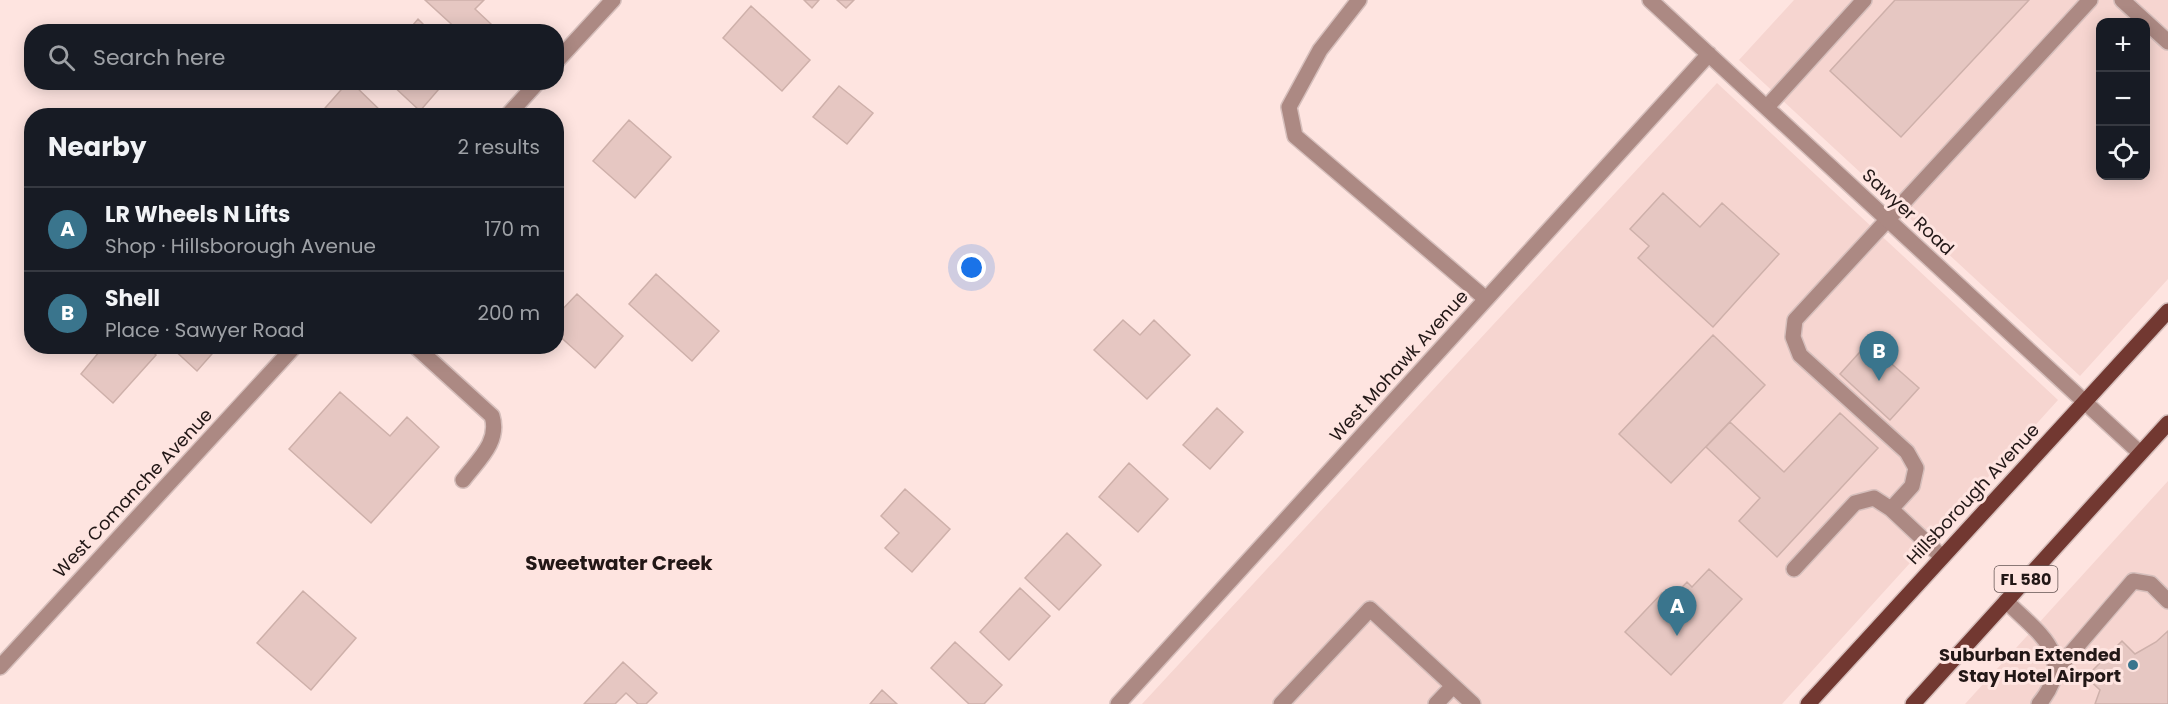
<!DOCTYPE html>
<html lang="en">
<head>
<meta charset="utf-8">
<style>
  body { margin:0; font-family:Poppins,sans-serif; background:#20242c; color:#f1f3f6 }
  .controls { position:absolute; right:18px; top:18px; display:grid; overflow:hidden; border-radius:12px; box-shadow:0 3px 15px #0003 }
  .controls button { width:54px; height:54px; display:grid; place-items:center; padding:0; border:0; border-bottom:2px solid #363941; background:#171b24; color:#f1f3f6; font:30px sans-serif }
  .you { position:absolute; left:972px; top:268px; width:21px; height:21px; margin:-15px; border:4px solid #fff; border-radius:50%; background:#1a73e8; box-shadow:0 0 0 9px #1a73e833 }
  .badge { display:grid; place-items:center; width:39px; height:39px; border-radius:50%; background:#3a758d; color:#fff; font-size:20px; font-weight:700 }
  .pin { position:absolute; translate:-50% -50px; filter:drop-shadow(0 2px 3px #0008) }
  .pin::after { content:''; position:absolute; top:32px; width:21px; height:18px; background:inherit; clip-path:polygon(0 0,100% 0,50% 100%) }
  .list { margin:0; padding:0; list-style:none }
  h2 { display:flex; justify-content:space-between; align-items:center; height:78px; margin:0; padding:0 24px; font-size:26px }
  h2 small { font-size:20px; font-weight:400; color:#9ea1a6 }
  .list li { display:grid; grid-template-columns:39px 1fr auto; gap:18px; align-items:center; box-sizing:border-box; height:84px; padding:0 24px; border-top:2px solid #363941 }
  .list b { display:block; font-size:22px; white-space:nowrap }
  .list p { margin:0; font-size:20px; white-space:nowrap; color:#9ea1a6 }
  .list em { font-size:20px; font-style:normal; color:#9ea1a6 }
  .icon { flex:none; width:33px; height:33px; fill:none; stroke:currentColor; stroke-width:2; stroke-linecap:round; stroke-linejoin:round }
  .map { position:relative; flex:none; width:2168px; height:704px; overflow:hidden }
  .search { position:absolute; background:#171b24; box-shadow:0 3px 15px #0003; left:24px; top:24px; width:540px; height:66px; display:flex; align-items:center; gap:15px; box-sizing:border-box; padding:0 21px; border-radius:24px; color:#9ea1a6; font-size:22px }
  .panel { position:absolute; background:#171b24; box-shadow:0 3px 15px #0003; left:24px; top:108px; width:540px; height:246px; border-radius:24px }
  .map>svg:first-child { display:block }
</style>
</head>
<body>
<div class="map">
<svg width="2168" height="704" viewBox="0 0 2168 704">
  <rect width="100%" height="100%" fill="#fee4e0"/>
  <!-- built -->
  <path fill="#f6d5d0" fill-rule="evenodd" d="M1794,0H2168V279L2080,376L1739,60ZM2100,22H2146V176H2100Z
    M1717,83L2058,400L1782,704H1142Z
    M2168,481V704H1965Z"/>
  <!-- building -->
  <path fill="#e6c7c2" stroke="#ceb0aa" stroke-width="1.5" d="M425,0H484L475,9L491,24L484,32H460Z
    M804,0H819L812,8Z
    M837,0H854L846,8Z
    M1895,0H2029L1901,137L1830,71Z
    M751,6L810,60L782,91L723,38Z
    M418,19L431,32H407Z
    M348,82H351L386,116H318Z
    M389,82H445L420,111Z
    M839,86L873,113L847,144L813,117Z
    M629,120L671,157L635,198L593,161Z
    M1663,193L1700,227L1722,203L1779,254L1713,327L1638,258L1649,246L1630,229Z
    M656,274L719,331L692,361L629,304Z
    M577,294L623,336L595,368L556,333V316Z
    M1123,320L1140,335L1154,320L1190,355L1147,399L1094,350Z
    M1713,335L1765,385L1671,483L1619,434Z
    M1868,343L1919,388L1890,420L1840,374Z
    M104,346H147L156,355L113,403L81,374Z
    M170,346H219L197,371Z
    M340,392L390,436L407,417L439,447L371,523L289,449Z
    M1217,408L1243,432L1210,469L1183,445Z
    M1840,413L1878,448L1777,557L1739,521L1760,498L1706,447L1730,422L1784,472Z
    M1129,463L1168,499L1138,532L1099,497Z
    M905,489L950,529L912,572L885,548L899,533L881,516Z
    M1067,533L1101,565L1059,610L1025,578Z
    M1709,569L1742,599L1671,675L1625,632L1662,593L1670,600L1687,582L1692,587Z
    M1020,588L1050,616L1009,660L980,632Z
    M303,591L356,638L311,690L257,643Z
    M2168,631V704H2095L2100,690L2086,677L2122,641L2135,654L2156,642Z
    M955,642L1002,685L984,704H969L931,668Z
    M623,662L657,693L646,704H638L626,693L615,704H584Z
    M882,690L897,704H870Z"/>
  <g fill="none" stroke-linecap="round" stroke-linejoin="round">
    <!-- service casing -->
    <g stroke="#d6bfbc" stroke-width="18">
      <path id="service" d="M1359,0L1320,50L1289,107L1295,136L1486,299
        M2122,0L2168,42
        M1767,107L1864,0
        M415,346L492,416C500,442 478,460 463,480
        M1891,509L1912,486L1916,468L1907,452L1800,355L1793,337L1795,320L2090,0
        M1794,569L1855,503L1874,498L1891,509L1942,557
        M2006,601C2039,634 2078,656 2039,704
        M2054,673L2133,581L2151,584L2168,601
        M1281,704L1370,609L1473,704
        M1436,704L1453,686"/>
    </g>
    <!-- minor casing -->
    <g stroke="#d6bfbc" stroke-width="18">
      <path id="minor" d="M1650,0L2140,453
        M556,62L613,0
        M507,116L538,82
        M0,667L295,346
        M1118,704L1709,54"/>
    </g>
    <!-- primary casing -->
    <g stroke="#d6bfbc" stroke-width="18">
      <path id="primary" d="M1808,704L2168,311
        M1913,704L2168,423"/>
    </g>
    <!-- service -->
    <use href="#service" stroke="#ac8983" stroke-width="15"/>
    <!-- minor -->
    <use href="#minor" stroke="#ac8983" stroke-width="15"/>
    <!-- primary -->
    <use href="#primary" stroke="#723831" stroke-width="15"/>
  </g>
  <!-- markers -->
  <circle fill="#3a758d" stroke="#fee4e0" stroke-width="2" cx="2133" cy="665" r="6"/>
  <g text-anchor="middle" stroke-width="6" stroke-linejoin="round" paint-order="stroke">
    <!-- shield labels -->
    <rect fill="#fee4e0" stroke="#645453" stroke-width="1.5" x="1994.5" y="566" width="63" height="26" rx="4.5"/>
    <g font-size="16" font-weight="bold" fill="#221716">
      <text x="2026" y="585">FL 580</text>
    </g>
    <!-- street labels -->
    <g font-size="18" fill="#221716" stroke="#fee4e0">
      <text transform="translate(1908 212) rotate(43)" y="6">Sawyer Road</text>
      <text transform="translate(1399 366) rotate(-48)" y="6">West Mohawk Avenue</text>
      <text transform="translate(133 493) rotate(-47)" y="6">West Comanche Avenue</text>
      <text transform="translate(1973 494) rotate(-47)" y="6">Hillsborough Avenue</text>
    </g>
    <!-- poi labels -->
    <g font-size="18" font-weight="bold" fill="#221716" stroke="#fee4e0" text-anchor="end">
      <text x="2121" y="661">Suburban Extended<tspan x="2121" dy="21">Stay Hotel Airport</tspan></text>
    </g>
    <!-- neighbourhood labels -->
    <g font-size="20" font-weight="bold" fill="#221716" stroke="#fee4e0">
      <text x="619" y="570">Sweetwater Creek</text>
    </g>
  </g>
</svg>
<div class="controls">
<button>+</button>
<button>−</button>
<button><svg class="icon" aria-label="locate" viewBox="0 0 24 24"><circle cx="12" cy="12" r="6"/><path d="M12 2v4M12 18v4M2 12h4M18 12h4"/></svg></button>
</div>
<div class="you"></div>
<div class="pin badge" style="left:1677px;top:636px">A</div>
<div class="pin badge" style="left:1879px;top:381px">B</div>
<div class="search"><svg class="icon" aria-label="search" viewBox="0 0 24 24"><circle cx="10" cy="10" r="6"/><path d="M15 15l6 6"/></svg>Search here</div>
<section class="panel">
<h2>Nearby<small>2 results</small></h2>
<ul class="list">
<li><span class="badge">A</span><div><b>LR Wheels N Lifts</b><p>Shop · Hillsborough Avenue</p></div><em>170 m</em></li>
<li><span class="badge">B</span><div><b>Shell</b><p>Place · Sawyer Road</p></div><em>200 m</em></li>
</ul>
</section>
</div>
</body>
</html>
